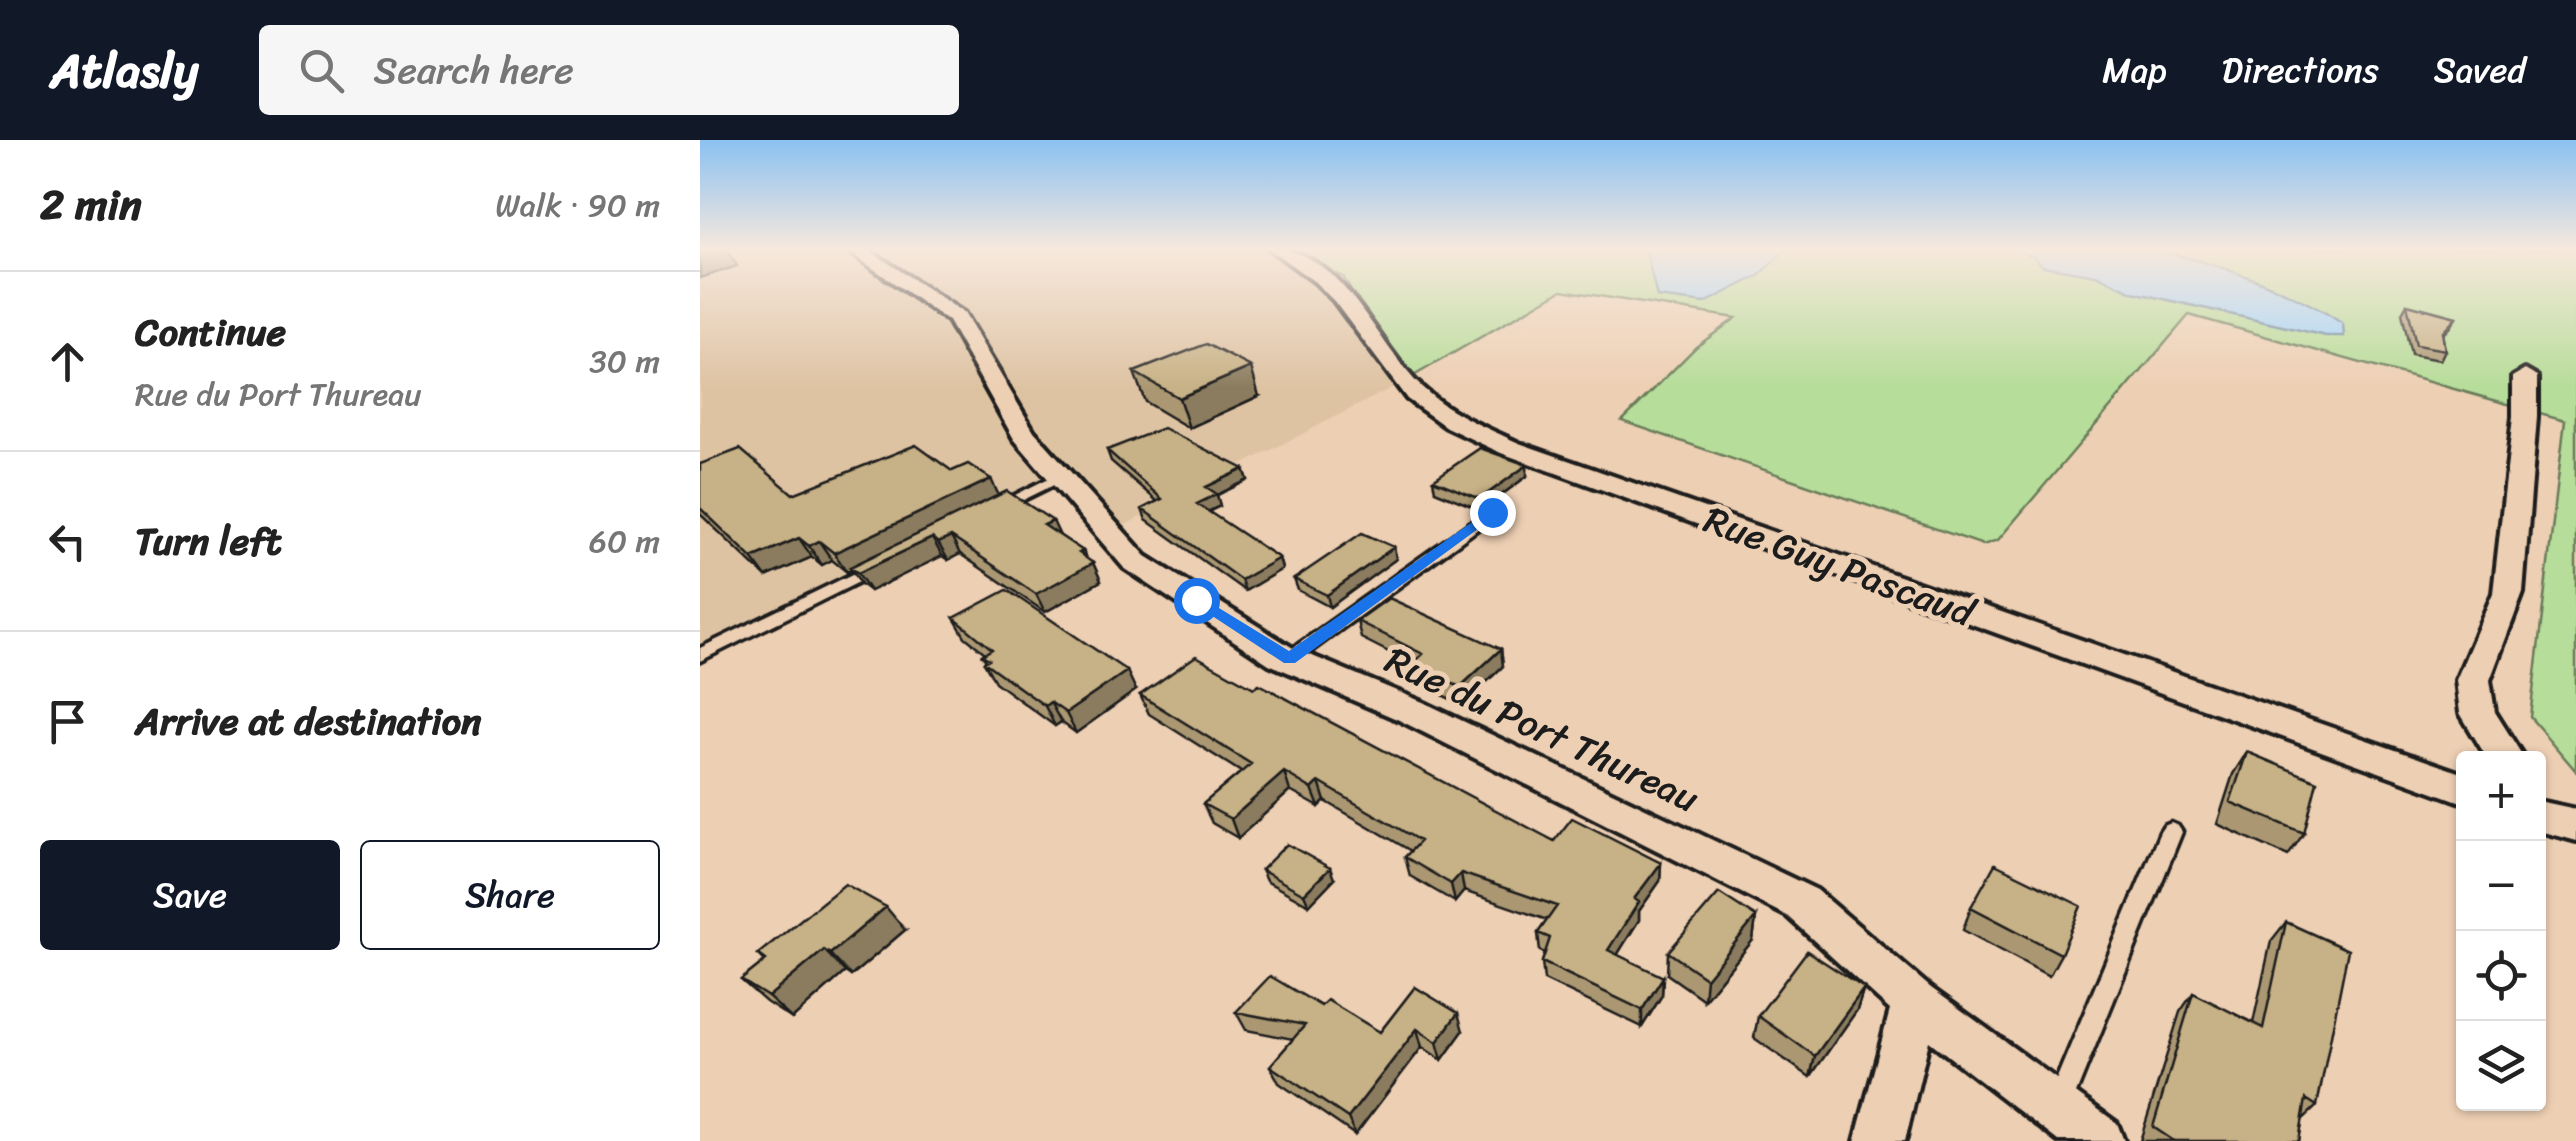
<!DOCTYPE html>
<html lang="en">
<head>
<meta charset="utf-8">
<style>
  body { margin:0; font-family:Sriracha,sans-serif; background:#f6f6f6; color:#222 }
  .controls { position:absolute; right:30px; bottom:30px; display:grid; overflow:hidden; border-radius:10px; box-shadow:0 2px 8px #0004 }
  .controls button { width:90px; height:90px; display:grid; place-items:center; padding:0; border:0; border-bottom:2px solid #e0e0e0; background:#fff; color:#222; font:50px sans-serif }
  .stop { position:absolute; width:30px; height:30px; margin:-22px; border:8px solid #1a73e8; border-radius:50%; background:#fff }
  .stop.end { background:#1a73e8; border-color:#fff; box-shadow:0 2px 10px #0008 }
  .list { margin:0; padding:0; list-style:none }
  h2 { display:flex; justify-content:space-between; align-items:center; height:130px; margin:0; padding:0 40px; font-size:42px }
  h2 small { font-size:32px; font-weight:400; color:#767676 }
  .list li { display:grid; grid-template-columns:65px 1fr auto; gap:30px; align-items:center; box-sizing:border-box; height:180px; padding:0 40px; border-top:2px solid #e0e0e0 }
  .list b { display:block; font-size:38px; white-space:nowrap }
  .list p { margin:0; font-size:32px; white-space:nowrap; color:#767676 }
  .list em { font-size:32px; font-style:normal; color:#767676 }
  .actions { display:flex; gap:20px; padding:30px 40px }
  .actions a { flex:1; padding:22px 0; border:2px solid #111827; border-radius:10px; text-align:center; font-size:35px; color:#111827 }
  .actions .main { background:#111827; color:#fff }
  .icon { flex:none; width:55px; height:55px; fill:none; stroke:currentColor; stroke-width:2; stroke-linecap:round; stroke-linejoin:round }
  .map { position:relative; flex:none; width:1876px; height:1001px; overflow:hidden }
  header { display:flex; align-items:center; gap:60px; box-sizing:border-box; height:140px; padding:0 50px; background:#111827; color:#fff }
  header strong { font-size:48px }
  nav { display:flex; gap:55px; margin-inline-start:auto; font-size:35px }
  .search { width:700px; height:90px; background:#f6f6f6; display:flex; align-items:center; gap:25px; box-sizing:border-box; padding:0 35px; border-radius:10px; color:#767676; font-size:38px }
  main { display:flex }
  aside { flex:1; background:#fff }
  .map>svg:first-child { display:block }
</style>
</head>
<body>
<header>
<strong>Atlasly</strong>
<div class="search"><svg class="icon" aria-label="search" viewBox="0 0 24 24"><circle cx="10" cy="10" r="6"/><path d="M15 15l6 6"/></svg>Search here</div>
<nav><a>Map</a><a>Directions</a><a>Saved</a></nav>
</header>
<main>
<aside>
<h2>2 min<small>Walk · 90 m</small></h2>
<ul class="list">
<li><svg class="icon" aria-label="ahead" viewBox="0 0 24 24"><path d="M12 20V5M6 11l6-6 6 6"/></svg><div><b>Continue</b><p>Rue du Port Thureau</p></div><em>30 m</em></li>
<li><svg class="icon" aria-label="left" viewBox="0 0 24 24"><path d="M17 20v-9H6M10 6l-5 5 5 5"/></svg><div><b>Turn left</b></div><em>60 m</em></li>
<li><svg class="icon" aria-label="arrive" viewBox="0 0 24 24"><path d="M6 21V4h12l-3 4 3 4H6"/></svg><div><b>Arrive at destination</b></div></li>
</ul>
<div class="actions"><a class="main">Save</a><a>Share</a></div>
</aside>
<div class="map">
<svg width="1876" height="1001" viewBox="0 0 1876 1001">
  <rect width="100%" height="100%" fill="#edcfb3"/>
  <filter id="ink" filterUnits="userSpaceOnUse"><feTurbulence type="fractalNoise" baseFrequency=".01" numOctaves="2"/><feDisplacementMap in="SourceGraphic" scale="20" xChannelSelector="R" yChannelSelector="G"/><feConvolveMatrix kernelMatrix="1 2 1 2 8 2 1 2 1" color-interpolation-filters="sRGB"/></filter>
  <g filter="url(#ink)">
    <!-- built -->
    <path fill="#dec3a3" d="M0,108H584L643,136L703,242L404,396L350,334L0,515Z"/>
    <!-- green -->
    <path fill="#b6dd99" stroke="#697c5a" stroke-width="2.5" d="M580,108H1876V631L1830,577L1865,280L1489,175L1298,400L1283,405L922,281L996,207L1036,178L862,150L703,242L643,137Z"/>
    <!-- water -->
    <path fill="#9fd5fe" stroke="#6b8ba4" stroke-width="2.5" d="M940,108H1087L1060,135L1005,163L957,157L946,112Z
      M1309,108C1352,108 1408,101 1449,109C1509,120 1592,149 1643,184L1644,196H1626L1433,152L1396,135L1343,126L1333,116Z"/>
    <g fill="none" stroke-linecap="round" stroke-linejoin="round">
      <!-- lane casing -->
      <g stroke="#1c1c1c" stroke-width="7">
        <path id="lane" d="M361,332L366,333V339L301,371L296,372L289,368Z
          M792,367L800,372L797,375L595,523H583L580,519L583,515Z
          M179,421L187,426L185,429L0,521V508Z
          M1471,683L1478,686L1482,692L1366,978L1357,982L1348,978L1344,969L1460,692L1464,686Z"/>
      </g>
      <!-- street casing -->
      <g stroke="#1c1c1c" stroke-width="8">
        <path id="street" d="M144,108H166L264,173L334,291L446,416L593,508L723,562L1117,750L1231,848L1417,983L1424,1001H1358L1229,901L1205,1001H1155L1190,870L1087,776L699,580L569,524L424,428L314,299L248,181Z
          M568,108C644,108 675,205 724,249C751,274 787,288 819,303L1764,634V663L801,313L746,287L707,259L634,161L615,142Z
          M1825,230L1837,237V277L1823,453L1790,540L1795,572L1824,618H1787L1760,573L1756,540L1793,453L1813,277V237Z
          M1839,661L1876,669V701L1839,691Z"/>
      </g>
      <!-- lane -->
      <use href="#lane" fill="#edcfb3" fill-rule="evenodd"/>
      <!-- street -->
      <use href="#street" fill="#edcfb3" fill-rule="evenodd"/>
    </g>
    <!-- wall -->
    <path fill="#ab9873" stroke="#1c1c1c" stroke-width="2.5" d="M1707,164L1756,177L1750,187L1742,195L1745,210L1740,220L1711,215L1702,173Z
      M434,232L559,256L489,288L445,262Z
      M407,310L544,329L548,340L517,355L520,366L508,372L579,418L582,429L545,451L446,380L442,369L457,361L411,321Z
      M0,324L93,354L252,331L299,355L383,411L386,419L393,423L401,441L345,472L260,414L248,420L242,416L170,451L162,445L152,430L147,432L132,420L122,425L112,417L66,437L0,374Z
      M827,325V336L781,370L735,351L733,340Z
      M694,407L696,419L630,467L598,450L594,439Z
      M254,478L436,550L376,593L361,582L355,586L295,542L284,522L286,521L282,515L285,513L265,497Z
      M657,481L801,509L803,526L763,565L714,542L712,524L661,498Z
      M554,548L854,701L961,723L960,741L939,771V780L917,815L963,837L962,855L942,887L844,840L842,822L845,813L840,811L838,793L847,780L764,751L755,762L710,736L705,717L711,711L625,661L619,667L590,651L538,698L512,683L503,664L541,632L449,574L440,555Z
      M1547,612L1604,693L1588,716L1517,684L1533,634Z
      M561,730L634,739L609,765L566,741Z
      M1271,767L1361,814L1349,836L1263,790Z
      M1056,777L1053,800L1004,860L967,834L968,812Z
      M1586,782L1617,966L1602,980L1599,1001H1440L1480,872L1493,853L1553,883L1571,801Z
      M205,790L151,836L145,832L92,879L66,862L41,840L65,821L58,814Z
      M715,847L763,891L742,920L722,907L655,995L579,943L570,926L593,899L546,890L536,872L621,866L680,892Z
      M1164,848L1157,870L1110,937L1054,898L1058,876Z"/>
    <!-- shaded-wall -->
    <path fill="#8b7c5e" stroke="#1c1c1c" stroke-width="2.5" d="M5,108H26L37,126L0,138V110Z
      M551,227L559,256L489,288L479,258Z
      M827,325V336L781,370L780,359Z
      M544,329L548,340L517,355L520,366L501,375L497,364L506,347Z
      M291,339L300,358L147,432L134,413Z
      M353,381L361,398L344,385Z
      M251,397L260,414L248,420L238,403Z
      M99,398L112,417L66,437L52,418Z
      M232,398L242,416L170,451L158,433Z
      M119,401L132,420L122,425L109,406Z
      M694,407L696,419L630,467L627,455Z
      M383,411L389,425L393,423L401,441L345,472L336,454Z
      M579,418L582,429L545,451L541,440Z
      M801,509L803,526L763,565L760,547Z
      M427,531L436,550L376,593L366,573Z
      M350,562L361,582L355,586L345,566Z
      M584,632L590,651L538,698L531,679Z
      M619,642L625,661L619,667L612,649Z
      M961,723L960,741L939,771V780L909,828L908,810L934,759Z
      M630,728L634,739L609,765L604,754Z
      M761,733L764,751L755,762L751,744Z
      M186,767L205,790L151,836L130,814Z
      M1056,777L1053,800L1004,860L1006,838Z
      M124,810L145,832L92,879L68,857Z
      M963,837L962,855L942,887V870Z
      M1164,848L1157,870L1110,937L1115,916Z
      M758,873L763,891L742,920L737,902Z
      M717,889L722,907L655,995L648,978Z"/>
    <!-- building -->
    <path fill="#c7b186" stroke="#1c1c1c" stroke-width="2.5" d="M1707,164L1756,177L1742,192L1745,210L1716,205Z
      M506,204L551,227L479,258L434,232Z
      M463,288L544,329L506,347L517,354L497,364L579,418L541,440L442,369L462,359L407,310Z
      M216,305L252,331L268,324L291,339L134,413L119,401L109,406L99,398L52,418L0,368V324L40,309L93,354Z
      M780,308L827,325L780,359L733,340Z
      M307,351L353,381L344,385L383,411L379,413L393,423L336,454L251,397L238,403L232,398L158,433L150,427Z
      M662,393L694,407L627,455L594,439Z
      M307,450L427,531L366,573L350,562L345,566L284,522L289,519L282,515L292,509L254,478Z
      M689,458L801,509L760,547L711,525L723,514L657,481Z
      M496,516L554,548L559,544L854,701L872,678L961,723L934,759L939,762L908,810L963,837L942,870L842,822L850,798L838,793L857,766L761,733L751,744L705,717L720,701L619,642L612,649L584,632L531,679L503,664L551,624L440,555Z
      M1547,612L1617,641L1604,693L1530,662Z
      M587,704L630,728L604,754L561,730Z
      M1295,724L1381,766L1361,814L1271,767Z
      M145,744L186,767L130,814L124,810L68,857L41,840L66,820L58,814Z
      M1019,753L1056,777L1006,838L968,812Z
      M1586,782L1648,810L1617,966L1606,959L1599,1001H1474L1453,987L1493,853L1563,888Z
      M1107,811L1164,848L1115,916L1058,876Z
      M570,836L621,866L627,860L680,892L715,847L758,873L737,902L717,889L648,978L570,926L605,885L536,872Z"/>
  </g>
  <!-- sky -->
  <linearGradient id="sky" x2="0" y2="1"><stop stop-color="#8bc1f1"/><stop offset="0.44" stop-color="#f7e9dd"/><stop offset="1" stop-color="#f7e9dd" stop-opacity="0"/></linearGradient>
  <rect width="1876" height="248" fill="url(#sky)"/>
  <!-- route -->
  <path fill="#1a73e8" d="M792,368L799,372L797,375L595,523H584L488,460L501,457L589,511Z"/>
  <g text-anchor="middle" stroke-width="10" stroke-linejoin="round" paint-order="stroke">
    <!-- street labels -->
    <g font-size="38" fill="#1c1c1c" stroke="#edcfb3">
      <text transform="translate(1139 426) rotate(20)" y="13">Rue Guy Pascaud</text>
      <text transform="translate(842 589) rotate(25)" y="13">Rue du Port Thureau</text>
    </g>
  </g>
</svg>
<div class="controls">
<button>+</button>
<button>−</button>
<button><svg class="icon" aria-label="locate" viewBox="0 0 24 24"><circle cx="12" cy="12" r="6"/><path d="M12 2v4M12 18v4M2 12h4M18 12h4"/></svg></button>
<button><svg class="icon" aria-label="layers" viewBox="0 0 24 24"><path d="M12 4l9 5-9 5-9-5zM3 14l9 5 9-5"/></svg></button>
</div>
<div class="stop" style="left:496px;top:460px"></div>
<div class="stop end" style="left:792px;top:372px"></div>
</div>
</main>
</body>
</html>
